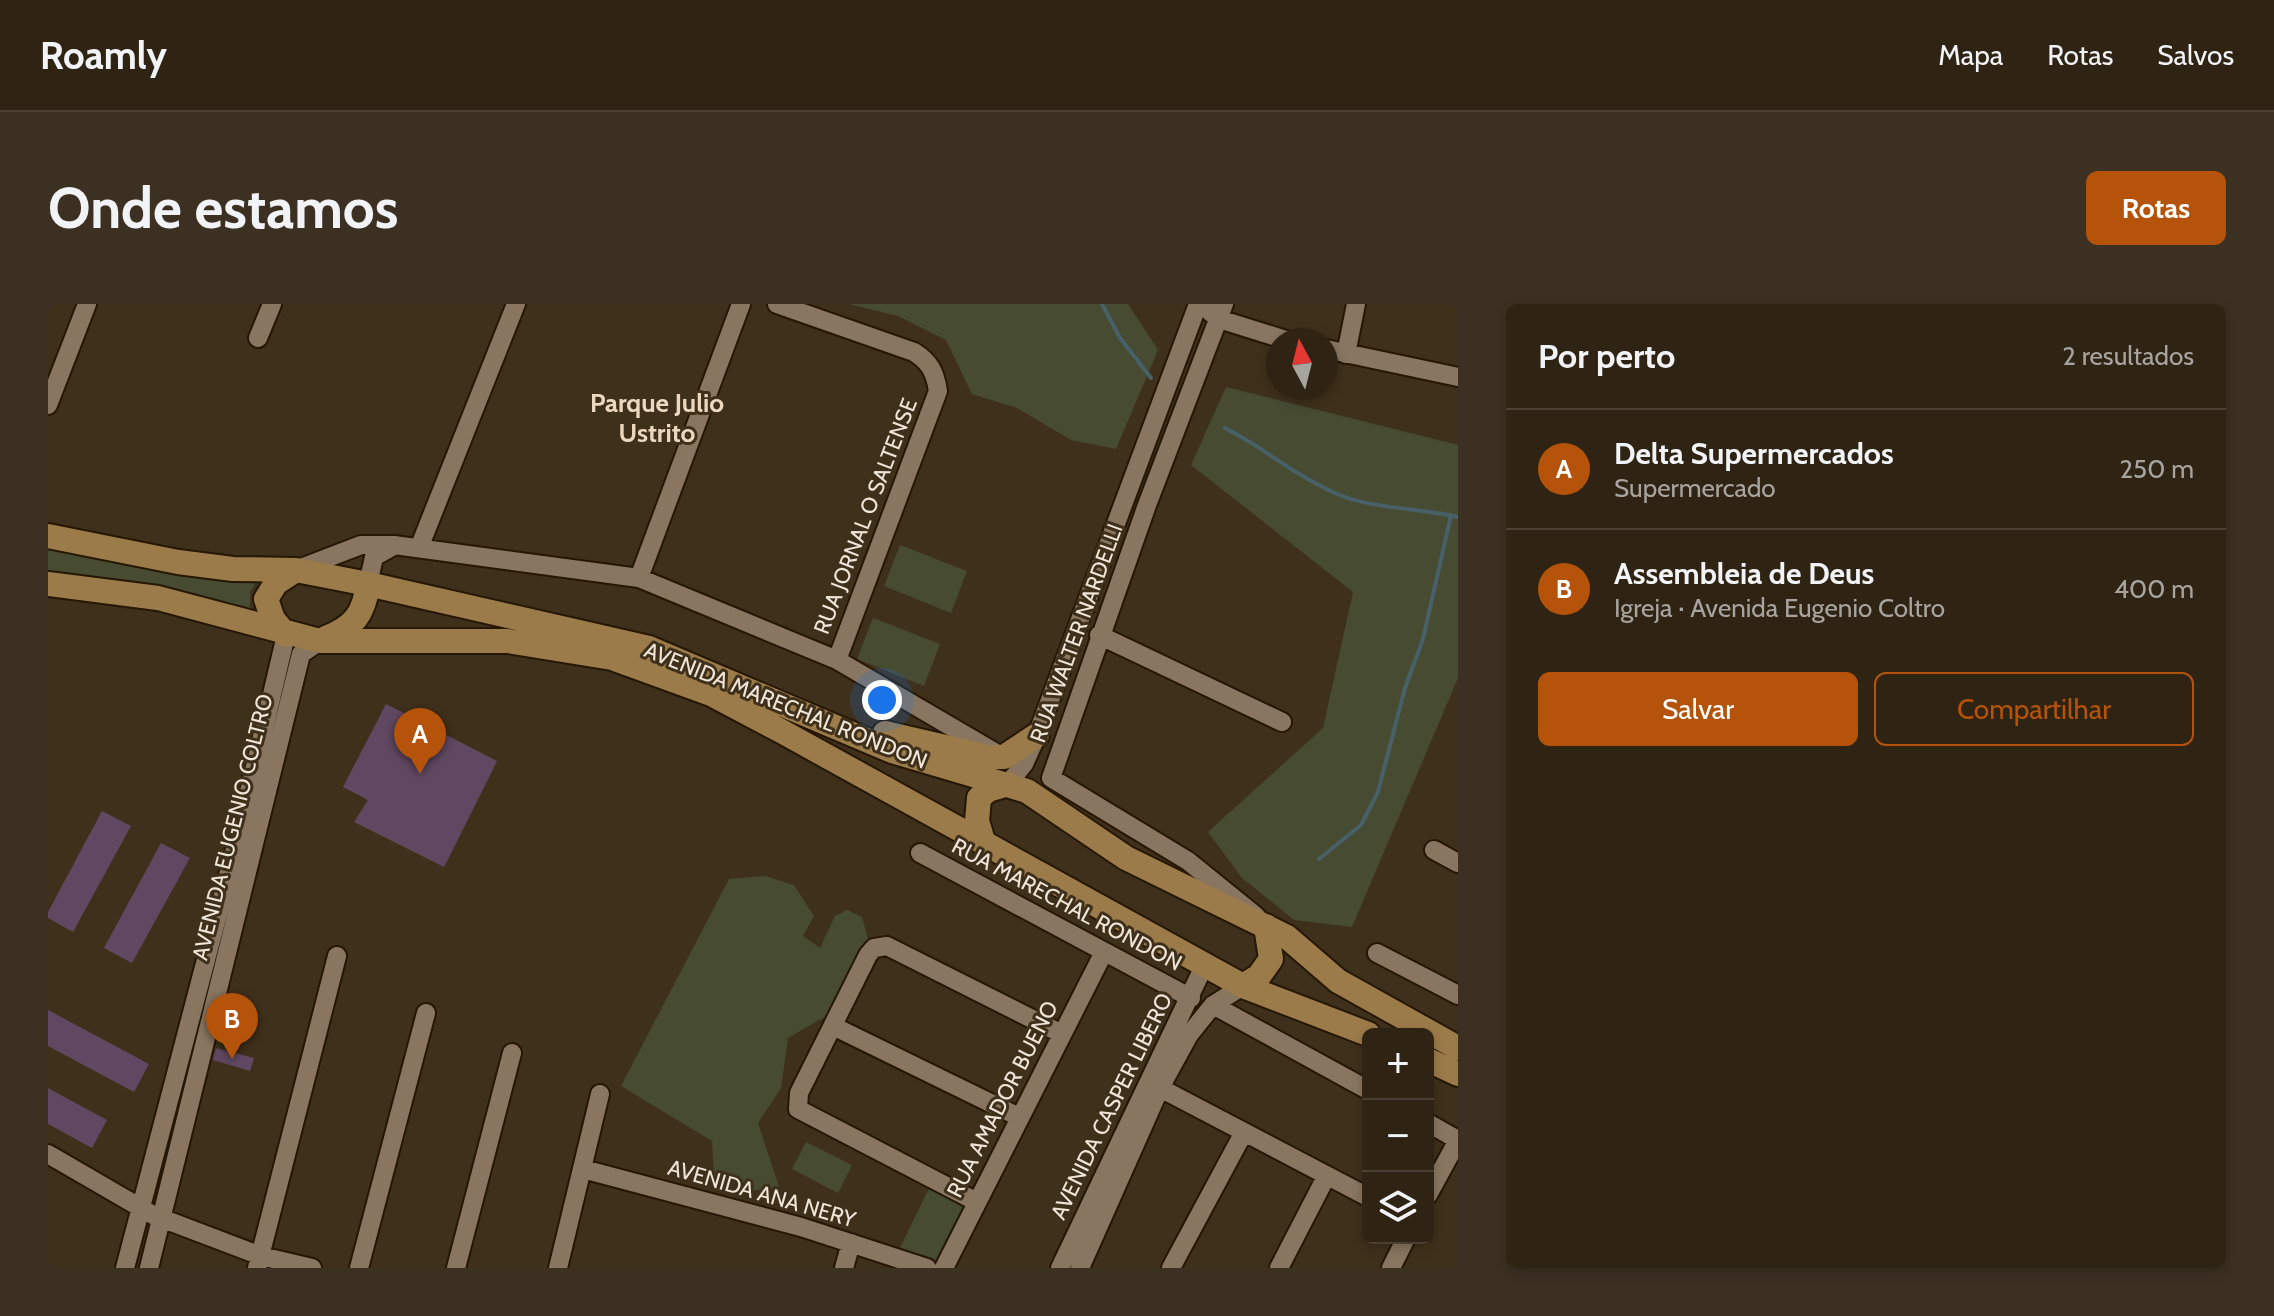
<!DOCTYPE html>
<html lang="pt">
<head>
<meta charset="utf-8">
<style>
  body { margin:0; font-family:Cabin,sans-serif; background:#3b3022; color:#f1f3f6 }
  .controls { position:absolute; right:24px; bottom:24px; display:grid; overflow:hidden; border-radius:12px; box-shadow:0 4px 12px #0003 }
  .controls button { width:72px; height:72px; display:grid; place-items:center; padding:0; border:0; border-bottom:2px solid #4a4134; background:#2f2414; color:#f1f3f6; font:40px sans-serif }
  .compass { position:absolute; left:1218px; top:24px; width:72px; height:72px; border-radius:50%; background:#2f2414; box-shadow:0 4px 12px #0003; rotate:353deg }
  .you { position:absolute; left:834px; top:396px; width:28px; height:28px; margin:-20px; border:6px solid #fff; border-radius:50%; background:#1a73e8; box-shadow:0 0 0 12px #1a73e833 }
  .badge { display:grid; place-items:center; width:52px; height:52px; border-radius:50%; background:#b45309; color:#fff; font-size:26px; font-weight:700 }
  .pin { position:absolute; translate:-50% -66px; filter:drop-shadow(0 2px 4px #0008) }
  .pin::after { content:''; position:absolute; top:42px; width:28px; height:24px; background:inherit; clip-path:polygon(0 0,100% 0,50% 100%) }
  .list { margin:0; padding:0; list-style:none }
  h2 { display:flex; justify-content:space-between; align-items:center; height:104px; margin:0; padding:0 32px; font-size:34px }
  h2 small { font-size:26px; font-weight:400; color:#a7a4a0 }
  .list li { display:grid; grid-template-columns:52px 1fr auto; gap:24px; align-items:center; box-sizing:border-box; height:120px; padding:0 32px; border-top:2px solid #4a4134 }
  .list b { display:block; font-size:30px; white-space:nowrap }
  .list p { margin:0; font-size:26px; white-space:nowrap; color:#a7a4a0 }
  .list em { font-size:26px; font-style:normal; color:#a7a4a0 }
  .actions { display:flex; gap:16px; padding:24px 32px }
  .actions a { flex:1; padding:18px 0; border:2px solid #b45309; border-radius:12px; text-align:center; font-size:28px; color:#b45309 }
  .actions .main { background:#b45309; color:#fff }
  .icon { flex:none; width:44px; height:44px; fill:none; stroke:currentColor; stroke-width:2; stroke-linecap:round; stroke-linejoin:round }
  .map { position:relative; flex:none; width:1410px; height:964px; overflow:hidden; border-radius:12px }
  header { display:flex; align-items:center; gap:48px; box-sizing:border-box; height:112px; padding:0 40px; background:#2f2414; border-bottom:2px solid #4a4134 }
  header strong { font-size:38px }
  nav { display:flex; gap:44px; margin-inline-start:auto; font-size:28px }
  .intro { display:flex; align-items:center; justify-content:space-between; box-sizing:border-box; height:192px; padding:0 48px }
  h1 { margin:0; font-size:56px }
  .button { padding:20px 36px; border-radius:12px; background:#b45309; color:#fff; font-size:28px; font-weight:700 }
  main { display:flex; gap:48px; padding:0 48px }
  aside { flex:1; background:#2f2414; border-radius:12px; box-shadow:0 4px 12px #0003 }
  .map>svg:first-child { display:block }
</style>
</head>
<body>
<header>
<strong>Roamly</strong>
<nav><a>Mapa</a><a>Rotas</a><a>Salvos</a></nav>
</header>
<div class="intro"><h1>Onde estamos</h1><a class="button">Rotas</a></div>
<main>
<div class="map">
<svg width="1410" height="964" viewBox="0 0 1410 964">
  <rect width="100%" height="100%" fill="#3f301b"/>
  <!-- green -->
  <path fill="#464b32" d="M801,0H1080L1110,46L1068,145L1023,136L969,104L924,90L898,36L850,12Z
    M1178,83L1410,141V374L1304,623L1246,616L1194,574L1160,528L1275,424L1305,288L1143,161Z
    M0,235L210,273L202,289V309L90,279L0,269Z
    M852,241L919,267L903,309L836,282Z
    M825,314L892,340L876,382L809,355Z
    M717,572L746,581L766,612L755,632L772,644L787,612L799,606L814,613L820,635L780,711L740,734L733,784L710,819L731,883L703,887L666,870L664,837L573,782L681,575Z
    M758,838L804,861L790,889L744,865Z
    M885,876L929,898L896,964L847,954Z"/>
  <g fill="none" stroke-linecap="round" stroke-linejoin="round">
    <!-- stream -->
    <path stroke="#486068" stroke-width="4" d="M1054,0L1072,34L1103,74
      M1177,124C1217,144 1251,175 1294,192C1328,205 1374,204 1410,213
      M1271,555L1313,521L1330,488L1357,384L1375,335L1403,211"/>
  </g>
  <!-- building -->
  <path fill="#614862" d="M338,400L449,457L396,563L306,518L320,496L295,483Z
    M54,507L83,522L25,628L0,614V608Z
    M113,539L142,554L84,659L56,644Z
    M0,706L101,760L86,788L0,742Z
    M168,744L206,754L202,767L165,756Z
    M0,784L59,816L44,844L0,820Z"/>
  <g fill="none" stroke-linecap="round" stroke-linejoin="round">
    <!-- minor casing -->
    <g stroke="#251704" stroke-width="22">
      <path id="minor" d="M729,0L866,48C882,58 887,68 890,87L789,356
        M1176,0L1099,201L1003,474L1140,557L1208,612
        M1162,8L1171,15L1238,36
        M210,34L224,0
        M1278,45L1410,73
        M1298,50L1308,0
        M0,101L39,0
        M371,244L468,0
        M248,266L313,241H346L591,274L789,356L948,449
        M591,274L693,0
        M320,280L326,253L344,243
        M1051,331L1234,418
        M960,480L976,460L989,431L1150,0
        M1386,546L1410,559
        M872,549L1143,694
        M1329,649L1410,691
        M1165,701L1320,786
        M787,723L971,813
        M1112,784L1320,893
        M1380,819L1410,836
        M0,850L105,911L213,952L264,964
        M535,865L753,923L879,964
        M1380,891L1410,836
        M929,898L750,805L751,789L820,651L826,644L839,642L1014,730
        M77,964L192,526L238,331
        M101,964L253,350L272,337
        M209,964L289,652
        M311,964L378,709
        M408,964L464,749
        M510,964L552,790
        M796,964L803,939
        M896,964L1056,648
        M1012,964L1157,660
        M1032,964L1112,784L1141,731L1165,701L1195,682
        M1123,964L1196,828
        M1231,964L1278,873
        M1343,964L1358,934"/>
    </g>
    <!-- major casing -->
    <g stroke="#251704" stroke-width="28">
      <path id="major" d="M0,232L130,258L185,265L248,266L320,280L601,344L844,447L979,487L1078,554L1239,633L1290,677L1410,744
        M0,280L110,294L272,337H460L564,354L663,390L735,428L1195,682L1320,730
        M238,331L225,315L218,295L228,279L248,266
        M278,334C306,323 316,310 320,280
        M837,429L940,453H956L989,431
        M935,537L929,517L931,494L940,486L960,480
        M1195,682L1211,672L1223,655L1218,622
        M1380,756L1410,770"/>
    </g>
    <!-- minor -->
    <use href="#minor" stroke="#887660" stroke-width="18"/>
    <!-- major -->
    <use href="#major" stroke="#9c7b4a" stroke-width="24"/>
  </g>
  <g text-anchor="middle" stroke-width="6" stroke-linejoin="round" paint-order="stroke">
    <!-- street labels -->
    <g font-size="22" fill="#efe5d8" stroke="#3f301b">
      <text transform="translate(817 212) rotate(-69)" y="8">RUA JORNAL O SALTENSE</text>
      <text transform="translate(1028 329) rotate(-70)" y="8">RUA WALTER NARDELLI</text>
      <text transform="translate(738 401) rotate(22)" y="8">AVENIDA MARECHAL RONDON</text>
      <text transform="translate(184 523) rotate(-76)" y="8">AVENIDA EUGENIO COLTRO</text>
      <text transform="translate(1019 600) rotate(28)" y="8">RUA MARECHAL RONDON</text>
      <text transform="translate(954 795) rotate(-63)" y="8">RUA AMADOR BUENO</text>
      <text transform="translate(1063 802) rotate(-64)" y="8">AVENIDA CASPER LIBERO</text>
      <text transform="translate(714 889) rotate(16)" y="8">AVENIDA ANA NERY</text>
    </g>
    <!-- quarter labels -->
    <g font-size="26" font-weight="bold" fill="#ecd8bf" stroke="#3f301b">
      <text x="609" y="108">Parque Julio<tspan x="609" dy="30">Ustrito</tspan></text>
    </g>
  </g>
</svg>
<div class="controls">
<button>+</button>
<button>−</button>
<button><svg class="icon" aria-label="layers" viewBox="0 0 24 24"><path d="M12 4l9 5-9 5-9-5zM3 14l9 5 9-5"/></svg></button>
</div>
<svg class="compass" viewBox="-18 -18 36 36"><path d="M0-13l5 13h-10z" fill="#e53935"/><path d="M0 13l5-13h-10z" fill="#a7a4a0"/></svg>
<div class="you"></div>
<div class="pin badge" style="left:372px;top:470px">A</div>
<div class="pin badge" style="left:184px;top:755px">B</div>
</div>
<aside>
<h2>Por perto<small>2 resultados</small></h2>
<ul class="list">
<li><span class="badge">A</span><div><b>Delta Supermercados</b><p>Supermercado</p></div><em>250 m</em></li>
<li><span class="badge">B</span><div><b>Assembleia de Deus</b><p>Igreja · Avenida Eugenio Coltro</p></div><em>400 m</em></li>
</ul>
<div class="actions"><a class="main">Salvar</a><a>Compartilhar</a></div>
</aside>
</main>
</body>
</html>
